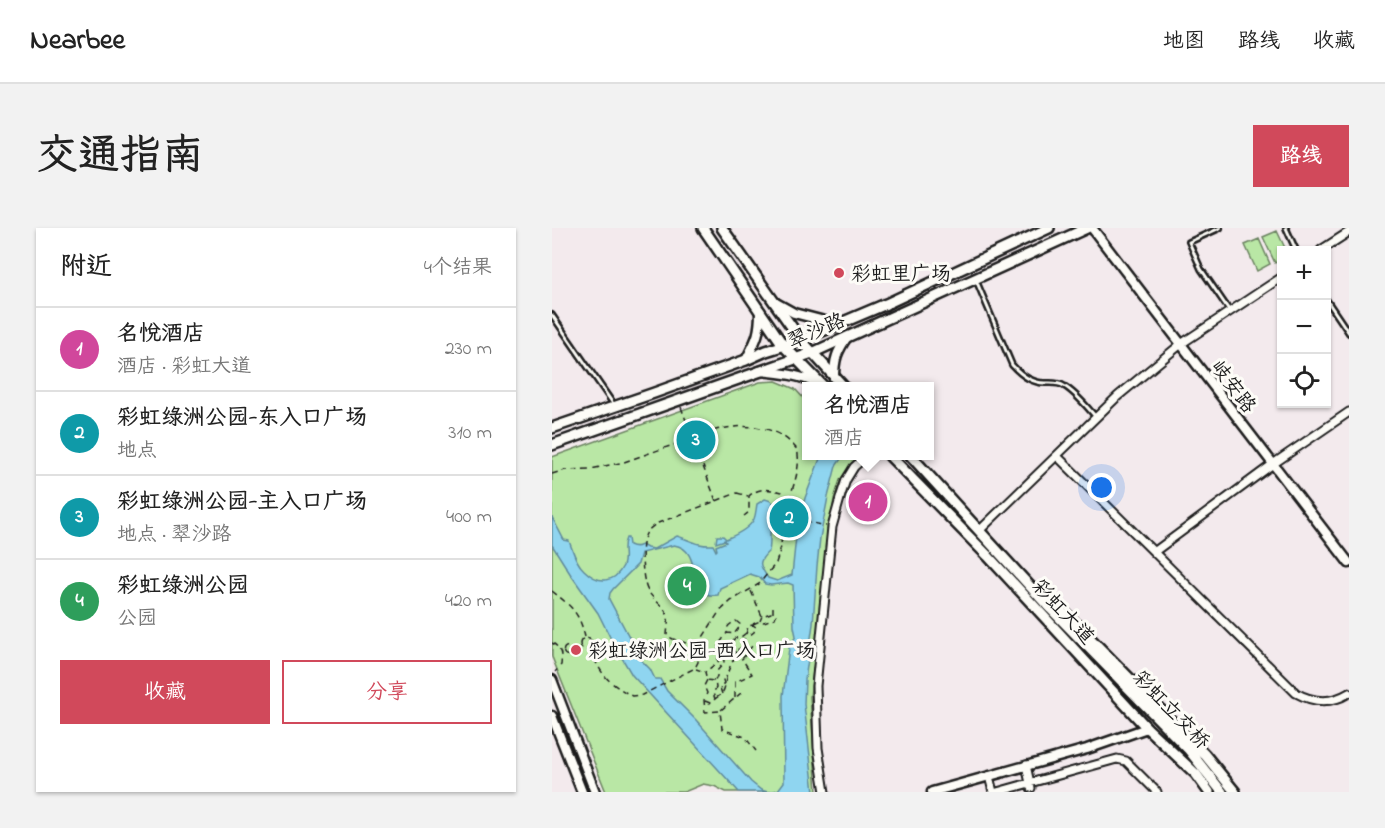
<!DOCTYPE html>
<html lang="zh">
<head>
<meta charset="utf-8">
<style>
  body { margin:0; font-family:"Indie Flower","LXGW WenKai TC",sans-serif; background:#f2f2f2; color:#222 }
  .controls { position:absolute; right:18px; top:18px; display:grid; overflow:hidden; border-radius:0px; box-shadow:0 2px 4px #0004 }
  .controls button { width:54px; height:54px; display:grid; place-items:center; padding:0; border:0; border-bottom:2px solid #e0e0e0; background:#fff; color:#222; font:30px sans-serif }
  .you { position:absolute; left:550px; top:260px; width:21px; height:21px; margin:-15px; border:4px solid #fff; border-radius:50%; background:#1a73e8; box-shadow:0 0 0 9px #1a73e833 }
  .badge { display:grid; place-items:center; width:39px; height:39px; border-radius:50%; background:#d1495b; color:#fff; font-size:20px; font-weight:700 }
  .pin { position:absolute; translate:-50% -50%; border:3px solid #fff; box-shadow:0 2px 6px #0006 }
  .popup { position:absolute; left:250px; top:154px; width:132px; height:78px; box-sizing:border-box; display:grid; place-content:center; border-radius:0px; background:#fff; filter:drop-shadow(0 2px 4px #0005); font-size:20px; white-space:nowrap; color:#767676 }
  .popup b { font-size:22px; color:#222 }
  .popup::after { content:''; position:absolute; left:50%; top:100%; margin-left:-12px; border:12px solid transparent; border-top-color:#fff }
  .list { margin:0; padding:0; list-style:none }
  h2 { display:flex; justify-content:space-between; align-items:center; height:78px; margin:0; padding:0 24px; font-size:26px }
  h2 small { font-size:20px; font-weight:400; color:#767676 }
  .list li { display:grid; grid-template-columns:39px 1fr auto; gap:18px; align-items:center; box-sizing:border-box; height:84px; padding:0 24px; border-top:2px solid #e0e0e0 }
  .list b { display:block; font-size:22px; white-space:nowrap }
  .list p { margin:0; font-size:20px; white-space:nowrap; color:#767676 }
  .list em { font-size:20px; font-style:normal; color:#767676 }
  .actions { display:flex; gap:12px; padding:18px 24px }
  .actions a { flex:1; padding:14px 0; border:2px solid #d1495b; border-radius:0px; text-align:center; font-size:21px; color:#d1495b }
  .actions .main { background:#d1495b; color:#fff }
  .icon { flex:none; width:33px; height:33px; fill:none; stroke:currentColor; stroke-width:2; stroke-linecap:round; stroke-linejoin:round }
  .map { position:relative; flex:none; width:797px; height:564px; overflow:hidden; border-radius:0px }
  header { display:flex; align-items:center; gap:36px; box-sizing:border-box; height:84px; padding:0 30px; background:#fff; border-bottom:2px solid #e0e0e0 }
  header strong { font-size:28px }
  nav { display:flex; gap:33px; margin-inline-start:auto; font-size:21px }
  .intro { display:flex; align-items:center; justify-content:space-between; box-sizing:border-box; height:144px; padding:0 36px }
  h1 { margin:0; font-size:42px }
  .button { padding:15px 27px; border-radius:0px; background:#d1495b; color:#fff; font-size:21px; font-weight:700 }
  main { display:flex; gap:36px; padding:0 36px }
  aside { flex:1; background:#fff; border-radius:0px; box-shadow:0 2px 4px #0004 }
  .map>svg:first-child { display:block }
</style>
</head>
<body>
<header>
<strong>Nearbee</strong>
<nav><a>地图</a><a>路线</a><a>收藏</a></nav>
</header>
<div class="intro"><h1>交通指南</h1><a class="button">路线</a></div>
<main>
<aside>
<h2>附近<small>4个结果</small></h2>
<ul class="list">
<li><span class="badge" style="background:#d1479c">1</span><div><b>名悦酒店</b><p>酒店 · 彩虹大道</p></div><em>230 m</em></li>
<li><span class="badge" style="background:#0f9aa8">2</span><div><b>彩虹绿洲公园-东入口广场</b><p>地点</p></div><em>310 m</em></li>
<li><span class="badge" style="background:#0f9aa8">3</span><div><b>彩虹绿洲公园-主入口广场</b><p>地点 · 翠沙路</p></div><em>400 m</em></li>
<li><span class="badge" style="background:#2e9e5b">4</span><div><b>彩虹绿洲公园</b><p>公园</p></div><em>420 m</em></li>
</ul>
<div class="actions"><a class="main">收藏</a><a>分享</a></div>
</aside>
<div class="map">
<svg width="797" height="564" viewBox="0 0 797 564">
  <rect width="100%" height="100%" fill="#f3eaed"/>
  <filter id="ink" filterUnits="userSpaceOnUse"><feTurbulence type="fractalNoise" baseFrequency=".0167" numOctaves="2"/><feDisplacementMap in="SourceGraphic" scale="12" xChannelSelector="R" yChannelSelector="G"/><feConvolveMatrix kernelMatrix="1 2 1 2 8 2 1 2 1" color-interpolation-filters="sRGB"/></filter>
  <g filter="url(#ink)">
    <!-- green -->
    <path fill="#b9e7a5" stroke="#6a8260" stroke-width="1.5" d="M725,3L734,22H730L729,31L723,35L711,9Z
      M707,11L718,36L705,43L693,17Z
      M224,153L243,161L254,173V228H310L298,238L288,252L282,271L275,318L258,469L265,564H174L162,558L151,556L132,564H54L0,429V229L208,154Z"/>
    <!-- water -->
    <path fill="#8fd5f0" stroke="#618b9b" stroke-width="1.5" d="M269,228H291L284,238L276,269L268,310L265,338L261,396L253,452L252,476L262,564H217L226,562L232,554L231,468L237,420L244,408L242,399L241,357L236,355L219,357L213,356L207,349L198,346L168,360L166,367C131,372 154,322 122,317L89,325L86,336L61,361L58,365L57,371L90,433L98,441L103,451H108L115,463L144,492L199,554L209,562L216,564H187L80,447L60,413L46,385L19,347L0,317V289L12,312L17,313C21,323 24,335 32,342C46,356 62,356 71,338C75,328 69,320 74,310H76L77,317C81,319 86,319 90,317L95,320L102,321L125,308C139,312 145,318 161,317L164,323L165,322L164,318L174,314L173,312L164,315L165,308H171L174,311C184,307 197,301 202,291C204,286 204,281 205,276L213,271C232,276 221,287 219,298C217,306 219,315 217,323C205,334 207,337 216,350L225,353L240,347L245,299L253,270Z"/>
    <g fill="none" stroke-linecap="round" stroke-linejoin="round">
      <!-- service casing -->
      <g stroke="#1c1c1c" stroke-width="8">
        <path id="service" d="M668,0L637,14L649,41L677,82
          M734,0L744,22
          M424,52L460,137C469,147 479,155 493,155C500,155 506,154 512,158C524,165 534,178 543,188
          M774,71L797,105
          M0,87L62,177"/>
      </g>
      <!-- minor casing -->
      <g stroke="#1c1c1c" stroke-width="11">
        <path id="minor" d="M769,22L797,4
          M505,228L744,465C762,475 779,476 797,465
          M428,302L566,168L629,116L730,49
          M602,324L721,236L797,184
          M474,537L479,560
          M437,548L441,564
          M273,564L266,520L264,458L280,299L289,267L294,252L302,239L314,228
          M445,564L565,531L574,533L605,564"/>
      </g>
      <!-- tertiary casing -->
      <g stroke="#1c1c1c" stroke-width="13">
        <path id="tertiary" d="M540,0L797,335
          M224,75L242,85L284,96
          M194,132C204,112 208,107 208,83
          M208,143C230,145 249,147 268,157
          M282,150C282,131 285,124 295,109
          M0,452L43,564
          M0,488L30,564
          M380,564L535,521L595,500"/>
      </g>
      <!-- secondary casing -->
      <g stroke="#1c1c1c" stroke-width="14">
        <path id="secondary" d="M151,0L231,117L271,158
          M170,0L249,112L291,158
          M0,200L102,165L194,132L214,123L249,112L334,76L497,0
          M0,217L260,125L535,0
          M338,228L436,328L595,500L644,546L657,564
          M359,228L494,376L636,521L670,564
          M502,380L515,387L653,527L683,564"/>
      </g>
      <!-- path -->
      <path stroke="#1c1c1c" stroke-width="1.5" stroke-dasharray="6 4.5" stroke-linecap="butt" d="M129,179L164,273
        M0,246L13,242L39,241L72,234L164,202C189,196 220,196 239,215C243,219 246,221 246,227C248,243 240,262 235,277
        M232,289L274,298
        M0,363C20,379 27,384 33,409
        M199,363L210,388
        M221,379V385
        M201,396L208,393L212,394L223,390L224,387L219,385L210,388L208,393
        M28 416a6 6 0 1 1 12 0a6 6 0 1 1-12 0Z
        M0,415C9,419 10,428 9,437L3,444
        M168,415L175,405L182,406L189,397L184,393C178,396 174,398 175,405
        M144,418L121,411L115,408C115,402 117,395 116,389C113,378 102,373 96,363C90,354 88,319 93,308C95,302 101,298 106,295L185,265L196,268
        M11.5 423a4.5 4.5 0 1 1 9 0a4.5 4.5 0 1 1-9 0Z
        M38,421C49,447 55,454 80,468L90,467L143,440L146,434V417L167,384L179,373L207,356L224,335L229,319L230,300L235,278L234,270L230,264C218,261 207,259 197,268V284L192,288
        M144,441L153,444
        M155,452L152,458L155,465L152,472L153,484L168,483L170,501L193,509L204,523
        M162,453L155,452L153,444L166,434V420L168,416L173,418L177,417L182,422
        M170,466L168,460L172,455L170,449
        M183,470V454L200,446L190,431L200,418
        M163,471C165,469 169,467 170,465C174,460 173,452 175,446C181,429 193,416 196,398L201,397L204,399L202,404L198,407L194,405L189,409L183,410L177,417
        M153,473L158,475L163,471L161,465L164,460L163,453L165,448V443L172,435C171,425 178,424 186,421
        M169,482L189,465"/>
      <!-- service -->
      <use href="#service" stroke="#fdfcf7" stroke-width="3"/>
      <!-- minor -->
      <use href="#minor" stroke="#fdfcf7" stroke-width="7"/>
      <!-- tertiary -->
      <use href="#tertiary" stroke="#fdfcf7" stroke-width="8"/>
      <!-- secondary -->
      <use href="#secondary" stroke="#fdfcf7" stroke-width="9"/>
      <!-- path-bridge -->
      <path stroke="#1c1c1c" stroke-width="1.5" stroke-dasharray="6 4.5" stroke-linecap="butt" d="M182,423L190,431"/>
    </g>
  </g>
  <!-- markers -->
  <g fill="#d1495b" stroke="#fdfcf7" stroke-width="2">
    <circle cx="287" cy="45" r="6"/>
    <circle cx="24" cy="422" r="6"/>
  </g>
  <g text-anchor="middle" stroke-width="6" stroke-linejoin="round" paint-order="stroke">
    <!-- poi labels -->
    <g font-size="20" fill="#1c1c1c" stroke="#fdfcf7" text-anchor="start">
      <text x="299" y="52">彩虹里广场</text>
      <text x="36" y="429">彩虹绿洲公园-西入口广场</text>
    </g>
    <!-- street labels -->
    <g font-size="20" fill="#1c1c1c" stroke="#fdfcf7">
      <text transform="translate(264 102) rotate(-23)" y="7">翠沙路</text>
      <text transform="translate(682 158) rotate(53)" y="7">岐安路</text>
      <text transform="translate(512 383) rotate(47)" y="7">彩虹大道</text>
      <text transform="translate(620 481) rotate(46)" y="7">彩虹立交桥</text>
    </g>
  </g>
</svg>
<div class="controls">
<button>+</button>
<button>−</button>
<button><svg class="icon" aria-label="locate" viewBox="0 0 24 24"><circle cx="12" cy="12" r="6"/><path d="M12 2v4M12 18v4M2 12h4M18 12h4"/></svg></button>
</div>
<div class="you"></div>
<div class="pin badge" style="left:316px;top:274px;background:#d1479c">1</div>
<div class="popup"><b>名悦酒店</b>酒店</div>
<div class="pin badge" style="left:237px;top:290px;background:#0f9aa8">2</div>
<div class="pin badge" style="left:144px;top:212px;background:#0f9aa8">3</div>
<div class="pin badge" style="left:135px;top:358px;background:#2e9e5b">4</div>
</div>
</main>
</body>
</html>
